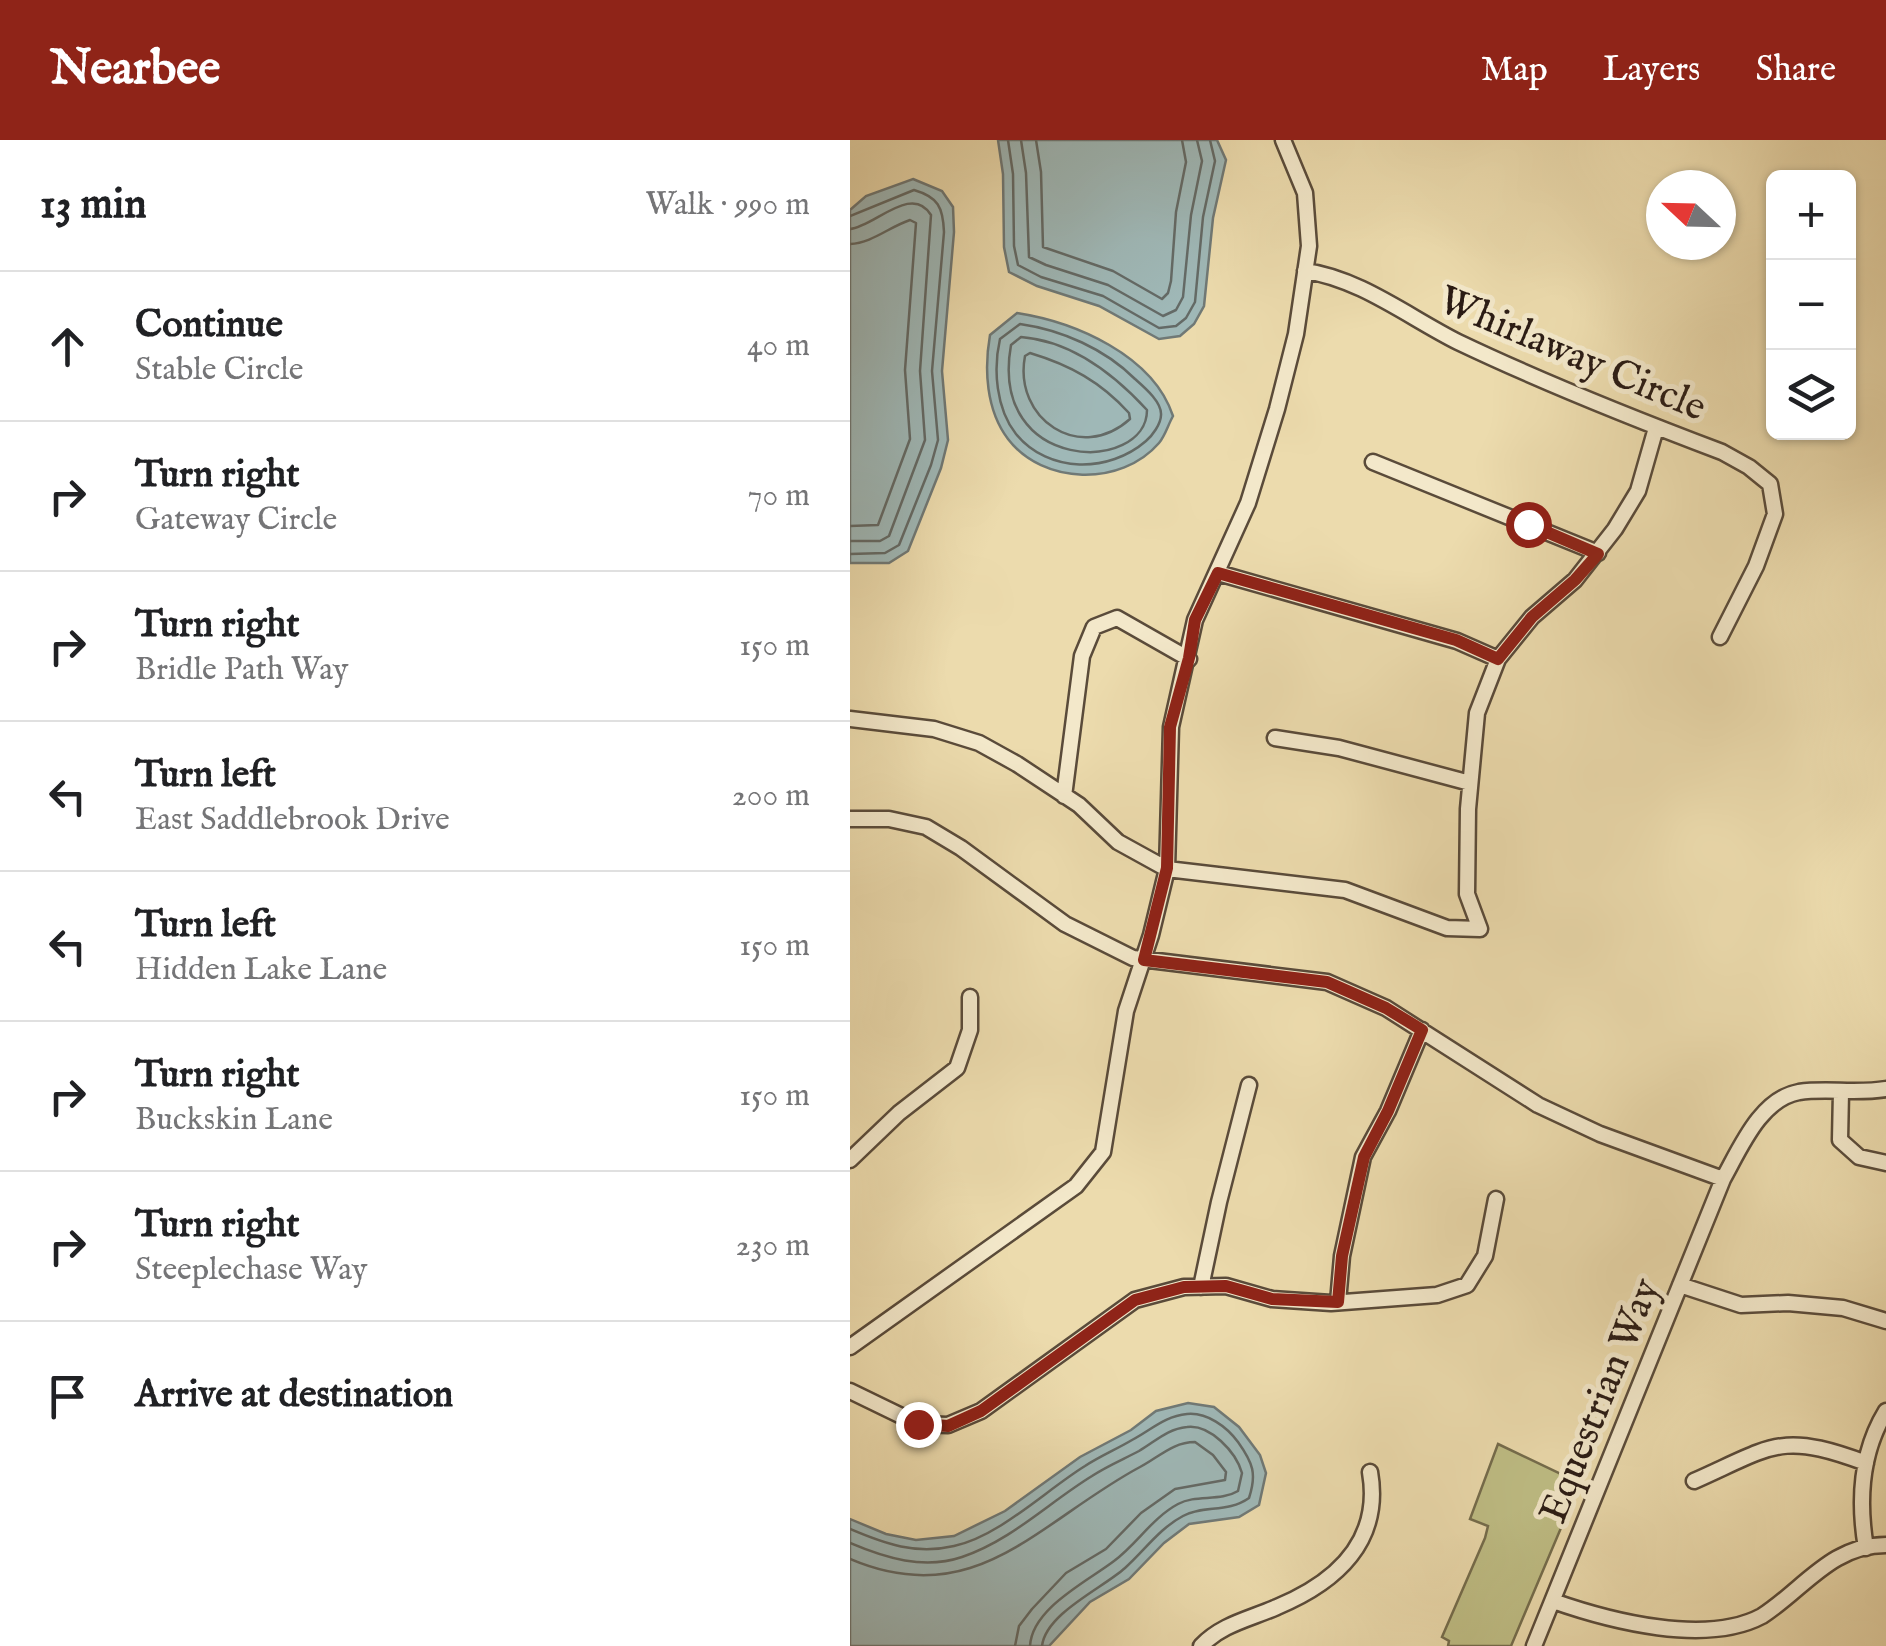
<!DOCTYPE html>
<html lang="en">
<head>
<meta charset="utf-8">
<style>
  body { margin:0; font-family:"IM FELL English",serif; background:#f6f6f6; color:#202124 }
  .controls { position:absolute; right:30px; top:30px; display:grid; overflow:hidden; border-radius:15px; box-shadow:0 2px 8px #0004 }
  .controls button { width:90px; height:90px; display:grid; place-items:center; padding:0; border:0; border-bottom:2px solid #e0e0e0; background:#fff; color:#202124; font:50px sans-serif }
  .compass { position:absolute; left:796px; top:30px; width:90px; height:90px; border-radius:50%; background:#fff; box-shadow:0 2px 8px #0004; rotate:292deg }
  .stop { position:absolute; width:30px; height:30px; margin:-22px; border:8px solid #8f2418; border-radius:50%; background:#fff }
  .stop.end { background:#8f2418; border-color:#fff; box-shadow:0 2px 10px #0008 }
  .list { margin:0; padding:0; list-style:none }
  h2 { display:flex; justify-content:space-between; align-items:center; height:130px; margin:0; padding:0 40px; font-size:42px }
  h2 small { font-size:32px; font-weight:400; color:#757577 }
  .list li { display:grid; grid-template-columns:65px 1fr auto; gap:30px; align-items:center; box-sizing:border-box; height:150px; padding:0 40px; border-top:2px solid #e0e0e0 }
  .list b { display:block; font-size:38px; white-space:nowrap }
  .list p { margin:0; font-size:32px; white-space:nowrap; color:#757577 }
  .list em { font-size:32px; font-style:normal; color:#757577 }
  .icon { flex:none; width:55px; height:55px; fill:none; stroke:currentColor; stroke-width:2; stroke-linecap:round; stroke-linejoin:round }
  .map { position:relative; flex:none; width:1036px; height:1506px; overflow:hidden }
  header { display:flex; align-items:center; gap:60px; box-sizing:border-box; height:140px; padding:0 50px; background:#8f2418; color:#fff }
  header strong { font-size:48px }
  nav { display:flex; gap:55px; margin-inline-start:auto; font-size:35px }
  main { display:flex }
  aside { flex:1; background:#fff }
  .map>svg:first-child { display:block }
</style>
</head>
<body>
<header>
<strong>Nearbee</strong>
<nav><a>Map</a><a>Layers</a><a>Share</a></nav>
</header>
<main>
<aside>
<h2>13 min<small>Walk · 990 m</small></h2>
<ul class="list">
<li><svg class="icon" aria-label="ahead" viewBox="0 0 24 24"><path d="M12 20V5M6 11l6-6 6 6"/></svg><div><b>Continue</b><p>Stable Circle</p></div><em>40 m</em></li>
<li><svg class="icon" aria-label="right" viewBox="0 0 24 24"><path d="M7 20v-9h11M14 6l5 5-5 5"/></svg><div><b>Turn right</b><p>Gateway Circle</p></div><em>70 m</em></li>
<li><svg class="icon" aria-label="right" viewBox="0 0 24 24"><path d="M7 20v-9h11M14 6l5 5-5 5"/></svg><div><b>Turn right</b><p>Bridle Path Way</p></div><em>150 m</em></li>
<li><svg class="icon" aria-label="left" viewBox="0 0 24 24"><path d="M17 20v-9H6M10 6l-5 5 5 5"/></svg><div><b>Turn left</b><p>East Saddlebrook Drive</p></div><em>200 m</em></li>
<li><svg class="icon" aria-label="left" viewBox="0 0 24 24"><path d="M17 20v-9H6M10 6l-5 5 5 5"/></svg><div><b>Turn left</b><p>Hidden Lake Lane</p></div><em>150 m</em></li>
<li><svg class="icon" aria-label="right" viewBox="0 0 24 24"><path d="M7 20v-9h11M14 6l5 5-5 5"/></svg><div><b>Turn right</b><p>Buckskin Lane</p></div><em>150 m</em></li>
<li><svg class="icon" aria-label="right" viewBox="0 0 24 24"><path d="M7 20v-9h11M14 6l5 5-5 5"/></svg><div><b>Turn right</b><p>Steeplechase Way</p></div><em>230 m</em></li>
<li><svg class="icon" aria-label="arrive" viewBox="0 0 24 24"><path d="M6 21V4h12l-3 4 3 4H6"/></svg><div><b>Arrive at destination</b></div></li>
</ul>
</aside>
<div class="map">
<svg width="1036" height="1506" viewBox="0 0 1036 1506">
  <rect width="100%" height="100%" fill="#ecdbad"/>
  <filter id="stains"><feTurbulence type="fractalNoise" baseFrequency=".002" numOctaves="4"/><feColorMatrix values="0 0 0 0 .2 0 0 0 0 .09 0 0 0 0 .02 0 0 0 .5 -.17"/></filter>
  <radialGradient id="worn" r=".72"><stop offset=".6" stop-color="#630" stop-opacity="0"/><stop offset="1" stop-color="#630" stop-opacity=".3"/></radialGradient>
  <!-- green -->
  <path fill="#bfbe85" stroke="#746c4c" stroke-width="2.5" d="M648,1304L730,1343L661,1506H598L599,1501L592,1497L635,1398L638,1386L620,1379Z"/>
  <!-- water -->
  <path fill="#9fb8b7" stroke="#707976" stroke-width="2.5" d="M148,0H367L376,20L363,78L354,166L344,184L330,196L309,199L249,166L187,146L159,132L154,107L153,34Z
    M63,39L92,51L103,67L104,92L92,231L98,300L91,328L58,411L39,423H0V70L16,56Z
    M167,173C225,182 303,215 323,276C318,285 315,296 309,303C271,347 193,345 158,299C136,270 134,229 140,195Z
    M338,1263L364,1267L389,1287L410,1315L416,1333L409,1365L389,1377L339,1384L314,1403L279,1439L240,1462L199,1506H0V1379L36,1394L66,1400L104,1396L155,1371L230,1317L281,1290L306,1271Z"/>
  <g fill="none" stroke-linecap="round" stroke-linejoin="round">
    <!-- shore -->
    <path stroke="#646a66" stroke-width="2.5" d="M158,0L163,34L164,106L168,125L191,137L253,156L309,188L326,186L336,178L345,162L353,77L365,21L360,0
      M171,0L176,33L179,117L196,125L258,145L313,176L326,170L333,157L341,75L352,21L347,0
      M186,0L191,32L193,107L263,131L312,159L318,153L321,141L326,72L336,22L332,0
      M0,76L64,50C88,57 93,67 94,92L82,231L88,300L81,325L49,405L35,413L0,414
      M0,89C24,87 62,43 81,75L70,231L75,300L39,396L30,401H0
      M0,104C22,103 39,87 60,80L66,83L55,230L60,299L28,385L0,386
      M170,184C212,190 255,209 285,239C294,247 312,262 311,275C311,284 302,296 296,301C259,333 199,334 166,294C146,269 143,229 150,199Z
      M171,197C222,201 264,234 297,270C297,334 138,334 161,205Z
      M180,213C220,225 251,242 279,273L280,279C230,324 163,279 175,216Z
      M0,1389C35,1404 66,1415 104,1406C150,1396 196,1350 235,1326C250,1316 267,1309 282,1300C301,1290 315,1276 337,1274C357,1272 377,1287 388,1302C403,1323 407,1334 399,1358C378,1373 353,1365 333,1376C310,1388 294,1411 275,1428C253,1448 196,1473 192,1506
      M0,1403C35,1418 74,1430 112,1417C162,1400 198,1363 242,1336C257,1326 274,1319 289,1311C306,1301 317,1289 337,1287C360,1284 386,1312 392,1333L388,1351C370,1362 346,1354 328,1364C302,1378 287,1404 264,1421C238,1441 182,1468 180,1506
      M0,1419C126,1473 189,1381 290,1327C309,1317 323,1302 345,1302L363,1315L376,1332L375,1340L325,1349L291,1373L256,1409L216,1433L182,1469L169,1486L165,1506"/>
    <!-- minor casing -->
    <g stroke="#5a4b3a" stroke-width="19">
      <path id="minor" d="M455,131C509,138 560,178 608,202C694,243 782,278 872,312L899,327L920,344L925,374L906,426L870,497
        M523,322L748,413
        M368,433L607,501L648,519
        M0,579L84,589L129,603L167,624L229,665L268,702L317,729L495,750L597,788L630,789L617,754L618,669L627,573L648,519L682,477L725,440L765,389L788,351L806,288
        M425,598L489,608L620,643
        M214,656L232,516L244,487L267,478L339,519
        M0,679H39L76,687L111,708L215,784L283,818L477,842L536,868L688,965L750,994L873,1039
        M991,952L990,1000L1009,1017L1036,1023
        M0,1020L49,973L107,928L120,890V857
        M830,1145L891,1165L938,1163L993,1168L1036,1181
        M351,1147L369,1062L399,945
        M488,1162L492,1116L513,1017L538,971L572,890
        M0,1207L226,1046L253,1012L276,871L301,795L317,729L321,587L345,480L398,363L427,269L446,194L459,106L455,53L433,0
        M0,1251L68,1284L98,1285L131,1271L285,1160L334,1147L376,1146L422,1159L481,1163L587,1155L617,1145L635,1116L646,1059
        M844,1341C923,1306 930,1291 1016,1323
        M1016,1408C1008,1361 1011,1312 1036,1271
        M703,1461C760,1481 856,1506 912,1476C954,1449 981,1405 1036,1405
        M351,1506C372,1484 400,1479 427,1467C487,1442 532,1401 520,1332
        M684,1506L873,1039C890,1009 910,959 949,952C977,948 1007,954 1036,949"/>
    </g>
    <!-- minor -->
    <use href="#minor" stroke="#f3e8ca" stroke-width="14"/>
  </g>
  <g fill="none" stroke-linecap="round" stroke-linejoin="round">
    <!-- route -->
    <path stroke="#8f2418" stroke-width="12" d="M68,1284L98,1286L131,1271L285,1160L334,1147L376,1146L422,1159L488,1162L492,1116L514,1017L538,971L572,890L536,868L477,842L294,820L317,728L320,587L339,518L345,480L368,433L606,500L648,519L682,477L725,440L748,414L678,384"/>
  </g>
  <g text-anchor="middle" stroke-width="10" stroke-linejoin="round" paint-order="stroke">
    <!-- street labels -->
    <g font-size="40" fill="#2a1b14" stroke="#f3e8ca">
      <text transform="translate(723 212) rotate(23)" y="14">Whirlaway Circle</text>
      <text transform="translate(748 1260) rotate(-68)" y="14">Equestrian Way</text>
    </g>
  </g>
  <rect width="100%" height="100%" filter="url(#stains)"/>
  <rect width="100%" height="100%" fill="url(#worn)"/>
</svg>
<div class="controls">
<button>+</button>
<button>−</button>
<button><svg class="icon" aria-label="layers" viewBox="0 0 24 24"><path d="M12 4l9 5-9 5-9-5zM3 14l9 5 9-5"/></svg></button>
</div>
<svg class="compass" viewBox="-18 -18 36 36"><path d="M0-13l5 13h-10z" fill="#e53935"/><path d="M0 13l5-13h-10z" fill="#757577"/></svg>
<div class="stop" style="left:678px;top:384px"></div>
<div class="stop end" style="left:68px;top:1284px"></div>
</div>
</main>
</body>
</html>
